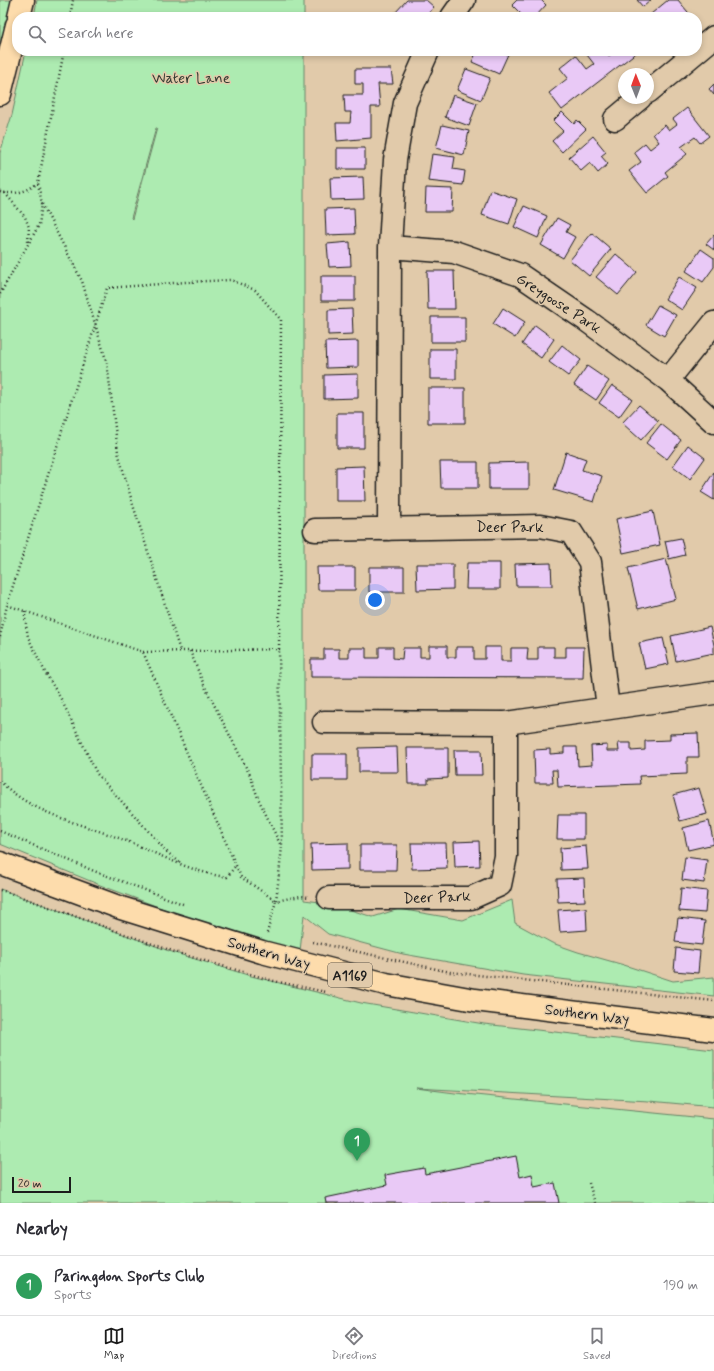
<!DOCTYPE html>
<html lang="en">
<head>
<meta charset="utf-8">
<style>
  body { margin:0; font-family:Mynerve,sans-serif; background:#f2f2f3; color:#2b2b33 }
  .compass { position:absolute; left:618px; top:68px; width:36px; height:36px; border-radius:50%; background:#fff; box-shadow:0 2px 6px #0003; rotate:359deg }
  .scale { position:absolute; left:12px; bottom:10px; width:59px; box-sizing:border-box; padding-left:4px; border:2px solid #1c1c1c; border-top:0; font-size:11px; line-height:14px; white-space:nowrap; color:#1c1c1c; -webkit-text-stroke:3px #e1caaa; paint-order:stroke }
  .you { position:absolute; left:375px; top:600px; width:14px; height:14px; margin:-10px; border:3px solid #fff; border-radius:50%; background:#1a73e8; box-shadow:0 0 0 6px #1a73e833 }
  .badge { display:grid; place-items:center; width:26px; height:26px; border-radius:50%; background:#1c1c1c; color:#fff; font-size:13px; font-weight:700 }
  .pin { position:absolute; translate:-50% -33px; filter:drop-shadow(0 1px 2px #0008) }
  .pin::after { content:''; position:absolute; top:21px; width:14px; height:12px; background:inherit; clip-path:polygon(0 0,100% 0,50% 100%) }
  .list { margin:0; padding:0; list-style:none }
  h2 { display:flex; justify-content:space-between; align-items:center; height:52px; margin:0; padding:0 16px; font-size:17px }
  h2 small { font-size:13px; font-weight:400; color:#7c7c81 }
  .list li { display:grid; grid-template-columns:26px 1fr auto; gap:12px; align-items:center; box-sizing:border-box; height:60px; padding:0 16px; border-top:1px solid #e1e1e2 }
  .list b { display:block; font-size:15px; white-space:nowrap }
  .list p { margin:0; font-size:13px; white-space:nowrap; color:#7c7c81 }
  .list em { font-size:13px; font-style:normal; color:#7c7c81 }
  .icon { flex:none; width:22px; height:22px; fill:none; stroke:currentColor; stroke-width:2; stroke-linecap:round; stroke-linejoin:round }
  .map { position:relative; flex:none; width:714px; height:1203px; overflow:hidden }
  .search { position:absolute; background:#fff; box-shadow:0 2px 6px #0003; left:12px; right:12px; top:12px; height:44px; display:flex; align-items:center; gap:10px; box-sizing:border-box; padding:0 14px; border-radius:16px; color:#7c7c81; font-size:15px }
  .sheet { height:112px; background:#fff }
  nav { display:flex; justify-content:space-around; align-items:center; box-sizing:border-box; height:56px; border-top:1px solid #e1e1e2; background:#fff; font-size:11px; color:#7c7c81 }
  nav a { display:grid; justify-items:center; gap:2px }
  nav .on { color:#1c1c1c }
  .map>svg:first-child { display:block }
</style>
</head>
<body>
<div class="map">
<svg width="714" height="1203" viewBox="0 0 714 1203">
  <rect width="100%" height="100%" fill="#e1caaa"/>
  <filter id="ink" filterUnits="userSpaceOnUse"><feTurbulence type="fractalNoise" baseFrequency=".025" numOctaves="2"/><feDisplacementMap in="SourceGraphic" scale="8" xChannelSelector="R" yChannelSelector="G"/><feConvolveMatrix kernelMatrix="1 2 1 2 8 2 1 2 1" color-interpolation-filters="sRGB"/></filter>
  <g filter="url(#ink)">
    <!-- green -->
    <path fill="#adebb1" stroke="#648466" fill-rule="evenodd" d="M0,0H13L0,57Z
      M37,0H304V17H34Z
      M26,51H304V900L328,903L373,917L399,909L463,920L512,900L515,923L552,943L578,952L624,965L673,981L714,977V996L523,975L403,954L328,934L304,915L300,951L193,920L100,885L0,844V153L12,115ZM156,128H157L132,219L131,218Z
      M0,889L172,952L251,976L361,1003L484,1024L714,1050V1107L649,1101L416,1088L455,1093L714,1119V1203H0Z"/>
    <!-- building -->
    <path fill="#e9c9f6" stroke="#1c1c1c" d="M407,0H426L434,7L425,17H397L394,14Z
      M517,0H541L546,5L535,17H524L512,5Z
      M637,0H651L643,7Z
      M668,0H678L692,17H653L651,14Z
      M477,51L509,52L499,74L472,62Z
      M584,51H605L609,56L615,51H636L637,52L562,110L549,93L568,78L560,68L576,55L587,69L594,64Z
      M355,69H391L393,84H378L380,107H371V138L337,141L336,123H350L351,112H345L344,95H363V84H355Z
      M466,69L490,78L481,100L457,90Z
      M714,84V95L709,89Z
      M453,95L477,103L469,126L445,117Z
      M687,108L709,136L700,143L695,137L681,147L687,154L665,172L668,176L647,193L629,171L641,162L634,152L645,143L650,149L659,142L653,134L665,125L669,130L677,124L673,119Z
      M562,112L574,124L577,120L586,129L562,152L552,141L563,131L553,121Z
      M442,125L469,131L464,155L436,148Z
      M593,136L606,152L601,156L608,164L598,173L590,163L581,171L569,157Z
      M337,148H365V169H337Z
      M432,154L455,157L453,169L465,171L463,185L428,181Z
      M363,177L364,199L331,200L330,178Z
      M426,188L453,189L452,212H425Z
      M490,190L517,199L509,224L482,215Z
      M524,206L547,216L538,238L514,227Z
      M354,208L355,234L326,235L325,209Z
      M557,218L570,225L566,232L575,237L563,258L541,245Z
      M592,233L611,249L589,276L570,260Z
      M714,235V250L706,244Z
      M350,242L351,266L329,267L327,244Z
      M701,249L714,258V267L703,282L686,271Z
      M616,254L637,272L618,295L596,277Z
      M427,271H454L455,309H428Z
      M321,276H355V301H321Z
      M679,277L697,288L682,310L665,299Z
      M658,305L676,315L664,336L646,325Z
      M503,308L525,322L515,338L493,324Z
      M352,309L353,334L328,335V310Z
      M431,317H465V342H431Z
      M535,325L554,339L541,358L522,344Z
      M358,341V367L326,368L325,342Z
      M562,345L581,360L568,376L549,362Z
      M430,349H456V379H430Z
      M587,366L609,381L596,400L574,385Z
      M358,374V398L324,399V375Z
      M612,385L632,399L619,417L599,403Z
      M428,388H465V423H428Z
      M639,405L658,421L641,440L622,423Z
      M337,413H364V448H337Z
      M661,424L681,440L667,459L646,443Z
      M688,445L705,458L690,479L673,466Z
      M566,452L586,459L582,470L602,476L594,502L554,490Z
      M440,462H478V488H441Z
      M529,462V489H489V463Z
      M364,466L365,501H336V467Z
      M714,472V500L701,492Z
      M653,511L660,545L623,553L616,519Z
      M681,538L685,555L669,559L665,541Z
      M666,559L676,599L638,609L628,568Z
      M467,563H500V589H466Z
      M551,563L552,586H516L515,564Z
      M416,564H453V589L417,590Z
      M317,567H355V590H318Z
      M369,567H404V592H369Z
      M710,627L714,645V653L676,661L671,636Z
      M663,638L669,664L645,669L639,643Z
      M429,646H447V657H456V647H474V659H485V647H501V661H511V648H528L527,660H538V647H554V657H566V647H584L583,678L311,677V659H324V649H339V658H349V648H366V658H379V647H393V658L402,659L403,648H420V657H429Z
      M698,733L699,757H687V774L639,776L640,784L558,787L557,770H552L553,783H535L534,750L550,749V754L564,753V747H577L578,766L592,765L591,746L607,745V751H619L618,743H631V751L645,750V741L670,740V734Z
      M397,747L398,772H359V748Z
      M407,748H448V778L428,779V784H408Z
      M454,750H481L482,775H455Z
      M312,754H347V780H312Z
      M699,788L707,814L680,821L673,795Z
      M558,815H584V839H557Z
      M709,821L714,844L688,850L683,828Z
      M479,841L480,866L455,867L454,842Z
      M348,843V869L312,870L311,844Z
      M411,843H446L447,868L412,869Z
      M360,845H397L396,870H360Z
      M586,846L588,869L561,870L560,848Z
      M685,857L707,860L704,883L682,880Z
      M584,878L585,901L558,902L557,879Z
      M681,888L707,891L705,913L679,911Z
      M586,908L587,930L560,932L558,910Z
      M678,918L705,921L702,945L675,942Z
      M676,948L700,951L698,973L674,971Z
      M516,1156L520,1177L532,1174L534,1187L555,1183L559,1203H326L325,1198L387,1185L385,1175L424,1168L425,1174Z"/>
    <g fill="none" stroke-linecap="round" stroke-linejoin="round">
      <!-- minor casing -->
      <g stroke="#1c1c1c" stroke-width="25">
        <path id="minor" d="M452,17L464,0
          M648,92L714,37
          M615,119L640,98
          M390,247L454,252L520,275L586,320L668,380L714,422
          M668,380L714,323
          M389,529L390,247L395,160L405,103L428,51
          M315,530L540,526L571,532L590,562L608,708
          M324,722L506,723L714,693
          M329,898H471L500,885L506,856V723"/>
      </g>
      <!-- major casing -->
      <g stroke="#1c1c1c" stroke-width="25">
        <path id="major" d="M19,17L23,0
          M0,94L17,25
          M0,863L121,908L262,952L386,984L475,1000L714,1030"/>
      </g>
      <!-- path -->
      <path stroke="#1c1c1c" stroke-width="2.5" stroke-dasharray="1 3" stroke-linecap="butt" d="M70,17L73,0
        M0,192C15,195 26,192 38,183
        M5,193L25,217L29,227L28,242
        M42,204L82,281L107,363L118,452L133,505L180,651
        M0,294L39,225L42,204L38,183L64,51
        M25,611V618L28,637L45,672L61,699L97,774L168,853L182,864
        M0,637L7,605
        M190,651L204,685L250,775L258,798L281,846
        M143,652L279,649L281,320L255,290L231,280L186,282L107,288L7,605L143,652L241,877L276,901L282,847L279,649
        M0,781C34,816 85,824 129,842C161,855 193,873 227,877L236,865
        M0,831L94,871L183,904
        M0,890L7,892L178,953L274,981L326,992
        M267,933L276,901L300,896L309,897
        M313,942L450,972L714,1001
        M589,1183L595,1203"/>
      <!-- minor -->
      <use href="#minor" stroke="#e1caaa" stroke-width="22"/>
      <!-- major -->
      <use href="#major" stroke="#fddcac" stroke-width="22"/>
    </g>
  </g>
  <g text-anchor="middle" stroke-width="3" stroke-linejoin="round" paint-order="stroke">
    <!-- shield labels -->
    <rect fill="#e1caaa" stroke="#575047" stroke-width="1" x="328" y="963" width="44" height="24" rx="3"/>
    <g font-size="14" font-weight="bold" fill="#1c1c1c">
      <text x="350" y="980">A1169</text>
    </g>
    <!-- park labels -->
    <g font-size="15" fill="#323b32" stroke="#e1caaa">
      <text x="191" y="83">Water Lane</text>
    </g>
    <!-- street labels -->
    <g font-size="15" fill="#1c1c1c" stroke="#e1caaa">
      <text transform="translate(559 303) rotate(33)" y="5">Greygoose Park</text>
      <text x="510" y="532">Deer Park</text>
      <text transform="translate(437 897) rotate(-2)" y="5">Deer Park</text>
      <text transform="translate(269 953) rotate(16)" y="5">Southern Way</text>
      <text transform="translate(587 1014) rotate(7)" y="5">Southern Way</text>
    </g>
  </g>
</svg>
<svg class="compass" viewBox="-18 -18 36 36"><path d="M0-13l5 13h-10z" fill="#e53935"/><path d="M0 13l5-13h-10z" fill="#7c7c81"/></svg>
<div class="scale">20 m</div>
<div class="you"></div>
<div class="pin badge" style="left:357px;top:1161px;background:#2e9e5b">1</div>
<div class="search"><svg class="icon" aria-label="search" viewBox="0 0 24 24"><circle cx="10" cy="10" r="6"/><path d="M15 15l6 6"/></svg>Search here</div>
</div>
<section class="sheet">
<h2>Nearby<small></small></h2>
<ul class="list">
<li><span class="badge" style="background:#2e9e5b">1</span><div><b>Paringdon Sports Club</b><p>Sports</p></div><em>190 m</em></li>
</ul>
</section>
<nav>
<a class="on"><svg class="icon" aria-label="map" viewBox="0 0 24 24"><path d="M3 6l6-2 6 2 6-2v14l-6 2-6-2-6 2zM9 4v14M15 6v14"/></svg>Map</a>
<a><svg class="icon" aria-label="directions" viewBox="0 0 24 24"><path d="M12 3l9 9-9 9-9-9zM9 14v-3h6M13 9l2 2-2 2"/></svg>Directions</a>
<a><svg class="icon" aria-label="saved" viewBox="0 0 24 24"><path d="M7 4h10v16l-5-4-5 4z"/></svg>Saved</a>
</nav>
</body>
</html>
